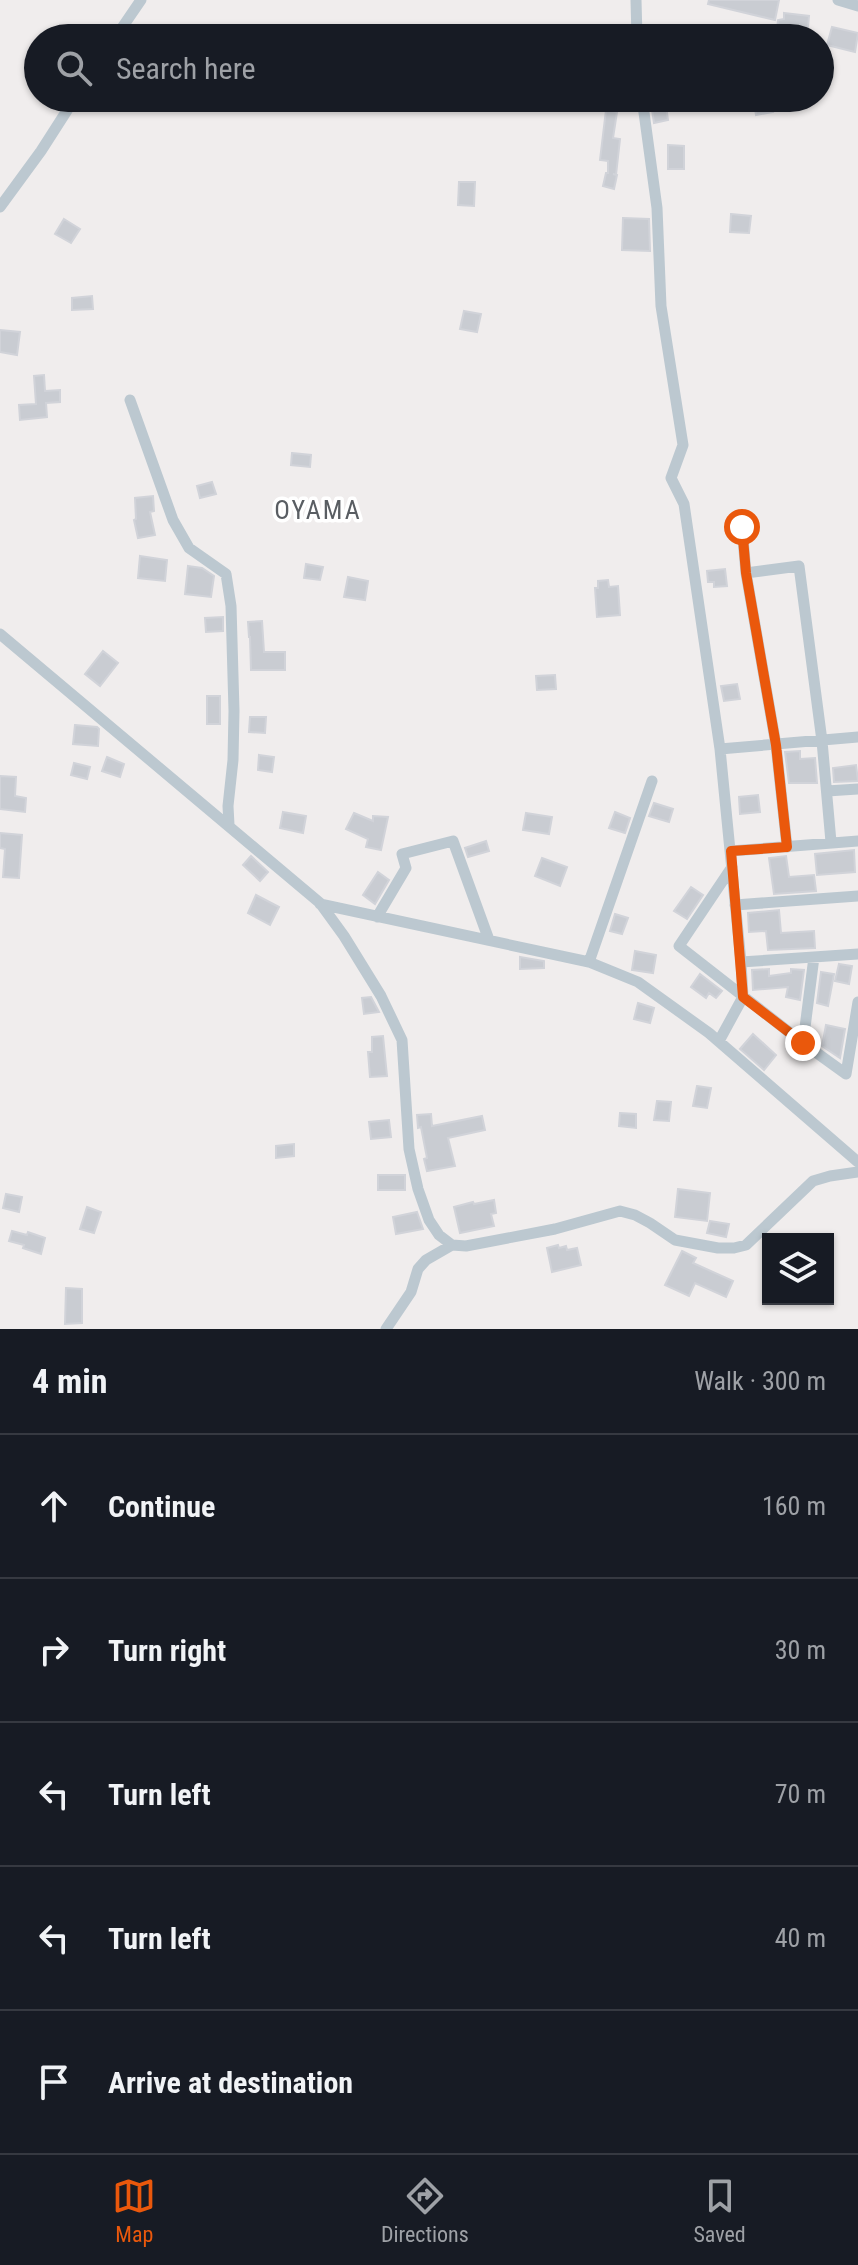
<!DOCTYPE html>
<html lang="en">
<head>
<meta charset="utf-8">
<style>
  body { margin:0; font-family:"Roboto Condensed",sans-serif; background:#20242c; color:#f1f3f6 }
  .controls { position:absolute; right:24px; bottom:24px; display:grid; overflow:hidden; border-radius:0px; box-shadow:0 2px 6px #0004 }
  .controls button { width:72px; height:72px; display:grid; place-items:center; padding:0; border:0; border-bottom:2px solid #363941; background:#171b24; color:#f1f3f6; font:40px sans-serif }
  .stop { position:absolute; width:24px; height:24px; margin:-18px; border:6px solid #ea580c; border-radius:50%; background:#fff }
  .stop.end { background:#ea580c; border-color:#fff; box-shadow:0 2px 8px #0008 }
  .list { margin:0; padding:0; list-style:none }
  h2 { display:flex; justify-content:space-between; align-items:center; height:104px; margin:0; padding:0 32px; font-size:34px }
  h2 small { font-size:26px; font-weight:400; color:#9ea1a6 }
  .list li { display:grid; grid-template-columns:52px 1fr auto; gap:24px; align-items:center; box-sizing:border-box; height:144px; padding:0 32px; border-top:2px solid #363941 }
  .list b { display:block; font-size:30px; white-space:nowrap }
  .list em { font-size:26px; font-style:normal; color:#9ea1a6 }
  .icon { flex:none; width:44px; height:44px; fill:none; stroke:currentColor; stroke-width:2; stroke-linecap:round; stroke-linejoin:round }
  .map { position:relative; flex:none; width:858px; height:1329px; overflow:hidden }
  .search { position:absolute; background:#171b24; box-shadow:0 2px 6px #0004; left:24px; right:24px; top:24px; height:88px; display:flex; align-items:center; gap:20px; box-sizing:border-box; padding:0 28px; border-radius:44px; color:#9ea1a6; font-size:30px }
  .sheet { height:824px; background:#171b24 }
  nav { display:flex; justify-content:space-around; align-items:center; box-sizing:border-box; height:112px; border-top:2px solid #363941; background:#171b24; font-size:22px; color:#9ea1a6 }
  nav a { display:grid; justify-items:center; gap:4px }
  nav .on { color:#ea580c }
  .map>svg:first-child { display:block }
</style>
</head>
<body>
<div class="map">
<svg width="858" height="1329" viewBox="0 0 858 1329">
  <rect width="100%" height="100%" fill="#f0eded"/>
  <!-- building -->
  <path fill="#c9ccd2" stroke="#d1d3d9" stroke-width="2" d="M709,0H779L775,20L708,4Z
    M784,13L809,16L807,38H776L778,20L784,19Z
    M832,27L858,33L855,52L827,45Z
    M654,98H665L668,120L654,123L652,110H654Z
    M770,99L773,112L756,115L754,102Z
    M606,110L617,112L613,138L620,139L616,175L613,174L617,175L614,189L603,186L606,173H608V161L600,160Z
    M668,145L684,146V169H668Z
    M459,182H475L474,206L458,205Z
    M731,214L751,216L749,233L730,232Z
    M623,218L649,219L650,251L622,250Z
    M64,219L80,229L71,243L55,234Z
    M92,296L93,309L72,310V298Z
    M464,311L481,314L477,332L460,329Z
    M0,330L20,332L17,355L0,352Z
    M44,375L45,391L60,390V402L46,403L47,417L20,420L19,405L36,404L34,376Z
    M292,453L311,455L310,467L291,465Z
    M212,482L216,494L200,498L197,486Z
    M153,496L154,511L150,512L155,535L138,538L134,520L136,519L135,498Z
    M140,556L167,560L165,581L138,578Z
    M306,564L323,567L320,580L304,578Z
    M188,566L202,568L214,576L211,597L185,594Z
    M725,569L727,586L714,587V582H708L707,571Z
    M348,577L368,581L365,600L344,597Z
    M608,580L609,587L618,586L620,615L597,617L595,588H598V581Z
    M223,617V631L206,632L205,618Z
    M262,621L264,652H285V670H251L250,637H249L248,622Z
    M103,651L118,663L100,686L85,674Z
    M555,675L556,689L537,690L536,676Z
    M737,684L740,699L724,701L721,686Z
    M207,696H220V724H207Z
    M250,717H266L265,733L249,732Z
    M75,725L97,727L99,729L98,746L73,744Z
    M800,751V759L815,758L817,783H789L785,752Z
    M259,755L274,757L272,772L258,770Z
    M107,757L124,764L120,777L102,771Z
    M74,763L90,767L87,779L71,775Z
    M856,765L858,781L834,782L833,768Z
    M0,776L16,777L15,796L26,798L25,812L0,809Z
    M758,795L760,812L740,814L739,797Z
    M654,803L673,809L669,822L649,816Z
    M283,812L306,816L303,833L280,828Z
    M615,812L630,818L625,833L609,828Z
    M354,813L373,821V816L388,817L381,850L366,847L368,839L346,829Z
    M526,813L552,817L549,834L523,830Z
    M0,833L22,835L19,878L3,877L5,849L0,848Z
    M486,841L489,851L468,857L465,848Z
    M854,850L855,872L817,875L815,854Z
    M251,856L268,872L260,881L243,865Z
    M786,856L789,877L814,875L816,891L774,894L769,858Z
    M542,858L567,867L560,886L535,876Z
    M378,872L389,880L375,904L363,895Z
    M691,887L703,895L687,919L674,911Z
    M256,895L279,907L270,925L248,913Z
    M779,910L781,933L814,931L815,948L768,950L766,931L749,932L748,913Z
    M615,914L628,918L622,934L610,931Z
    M635,951L656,955L653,973L632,970Z
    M520,957L544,961V968L520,969Z
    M839,964L852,966L849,984L835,981Z
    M769,969V976L791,973V969L804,970L800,1000L786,997L788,987L753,990L752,970Z
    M821,972L834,974L828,1006L817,1003Z
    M700,974L722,991L716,998L709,993L706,998L691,987Z
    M371,997L379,1012L364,1014L362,998Z
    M638,1003L654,1008L650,1023L634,1019Z
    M826,1025L845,1029L840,1058L822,1046Z
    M753,1034L776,1055L764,1070L740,1049Z
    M383,1036L387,1076L370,1077L368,1052H372V1037Z
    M697,1086L711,1088L707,1108L693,1106Z
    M657,1101L671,1102L669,1121L654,1120Z
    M620,1113L636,1114V1128L619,1126Z
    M431,1114L432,1126L482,1116L485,1130L448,1138L455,1166L427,1171L424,1159L427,1158L421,1127L418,1128L417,1115Z
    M389,1120L391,1137L371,1139L369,1122Z
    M294,1144V1156L276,1158V1146Z
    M378,1175H405V1190H378Z
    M678,1189L710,1193L707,1221L675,1217Z
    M6,1194L22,1197L19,1212L3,1208Z
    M494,1200L496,1213L491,1214L494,1226L460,1233L454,1207L473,1202L474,1204Z
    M87,1207L101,1212L94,1233L80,1229Z
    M417,1212L423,1229L396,1234L393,1217Z
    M710,1221L729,1224L726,1237L707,1233Z
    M12,1231L27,1235L28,1232L45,1238L41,1254L23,1248L24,1245L9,1241Z
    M558,1245L559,1248L566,1246L567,1250L577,1248L581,1265L552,1272L547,1248Z
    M682,1251L696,1258L693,1263L733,1281L726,1297L695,1283L689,1296L665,1285Z
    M66,1288L82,1289V1323L65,1324Z"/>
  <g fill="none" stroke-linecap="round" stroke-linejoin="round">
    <!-- minor -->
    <path stroke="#bcc8d0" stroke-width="11" d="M636,0L637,38
      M838,0L858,6
      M115,38L141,0
      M642,98L657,208L661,306L683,445L671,478L684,504L720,749L741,962L743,997L719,1041
      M0,207L41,151L75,98
      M130,400L173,520L189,548L226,574L231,606L234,711L233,760L228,806L229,825
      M742,527L746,573L776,745L787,847
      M746,573L799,566L822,741L831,842
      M0,634L320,903L344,936L381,996L402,1040L409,1149L418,1189L429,1220L439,1235L452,1245L466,1246L555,1229L620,1211L635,1215L650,1223L675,1240L718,1248H734L746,1245L813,1181L830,1176L858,1172
      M720,749L858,737
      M827,791L858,789
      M731,851L858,841
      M732,867L679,946L803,1043L846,1074L858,1002
      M320,904L589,962L638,982L709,1033L858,1162
      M735,905L858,896
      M377,917L406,868L402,854L453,841L489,940
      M589,962L652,781
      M741,962L858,954
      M803,1043L814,957
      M386,1329L411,1292L418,1269L426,1260L452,1245"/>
  </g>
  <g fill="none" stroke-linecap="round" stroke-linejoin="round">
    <!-- route -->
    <path stroke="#ea580c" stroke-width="10" d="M742,527L746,573L776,745L787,847L731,851L743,997L803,1043"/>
  </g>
  <g text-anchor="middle" stroke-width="7" stroke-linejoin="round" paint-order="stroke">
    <!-- quarter labels -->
    <g font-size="26" letter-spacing="2" fill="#595d62" stroke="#fff">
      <text x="318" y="519">OYAMA</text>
    </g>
  </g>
</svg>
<div class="controls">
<button><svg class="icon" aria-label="layers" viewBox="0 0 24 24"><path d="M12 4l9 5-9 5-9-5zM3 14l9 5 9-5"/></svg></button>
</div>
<div class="stop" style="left:742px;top:527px"></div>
<div class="stop end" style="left:803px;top:1043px"></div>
<div class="search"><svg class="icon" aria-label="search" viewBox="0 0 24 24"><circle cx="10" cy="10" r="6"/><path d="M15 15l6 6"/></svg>Search here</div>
</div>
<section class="sheet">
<h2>4 min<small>Walk · 300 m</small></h2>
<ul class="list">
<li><svg class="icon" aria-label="ahead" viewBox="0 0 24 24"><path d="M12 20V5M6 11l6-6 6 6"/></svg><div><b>Continue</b></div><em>160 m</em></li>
<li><svg class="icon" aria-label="right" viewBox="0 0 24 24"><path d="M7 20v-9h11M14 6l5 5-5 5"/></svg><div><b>Turn right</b></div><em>30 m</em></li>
<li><svg class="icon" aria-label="left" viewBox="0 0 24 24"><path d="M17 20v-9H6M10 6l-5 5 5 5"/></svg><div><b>Turn left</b></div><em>70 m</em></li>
<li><svg class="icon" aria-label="left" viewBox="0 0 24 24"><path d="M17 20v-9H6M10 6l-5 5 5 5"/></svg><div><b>Turn left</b></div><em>40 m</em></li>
<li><svg class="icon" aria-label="arrive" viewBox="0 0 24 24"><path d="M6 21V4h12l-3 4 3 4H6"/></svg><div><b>Arrive at destination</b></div></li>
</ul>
</section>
<nav>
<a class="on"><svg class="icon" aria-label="map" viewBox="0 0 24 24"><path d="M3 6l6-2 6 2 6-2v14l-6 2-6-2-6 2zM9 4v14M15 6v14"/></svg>Map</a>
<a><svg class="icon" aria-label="directions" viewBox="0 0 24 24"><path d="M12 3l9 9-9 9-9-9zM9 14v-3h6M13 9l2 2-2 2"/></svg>Directions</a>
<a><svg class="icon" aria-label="saved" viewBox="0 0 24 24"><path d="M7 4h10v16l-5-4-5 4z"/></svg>Saved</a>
</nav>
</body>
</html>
